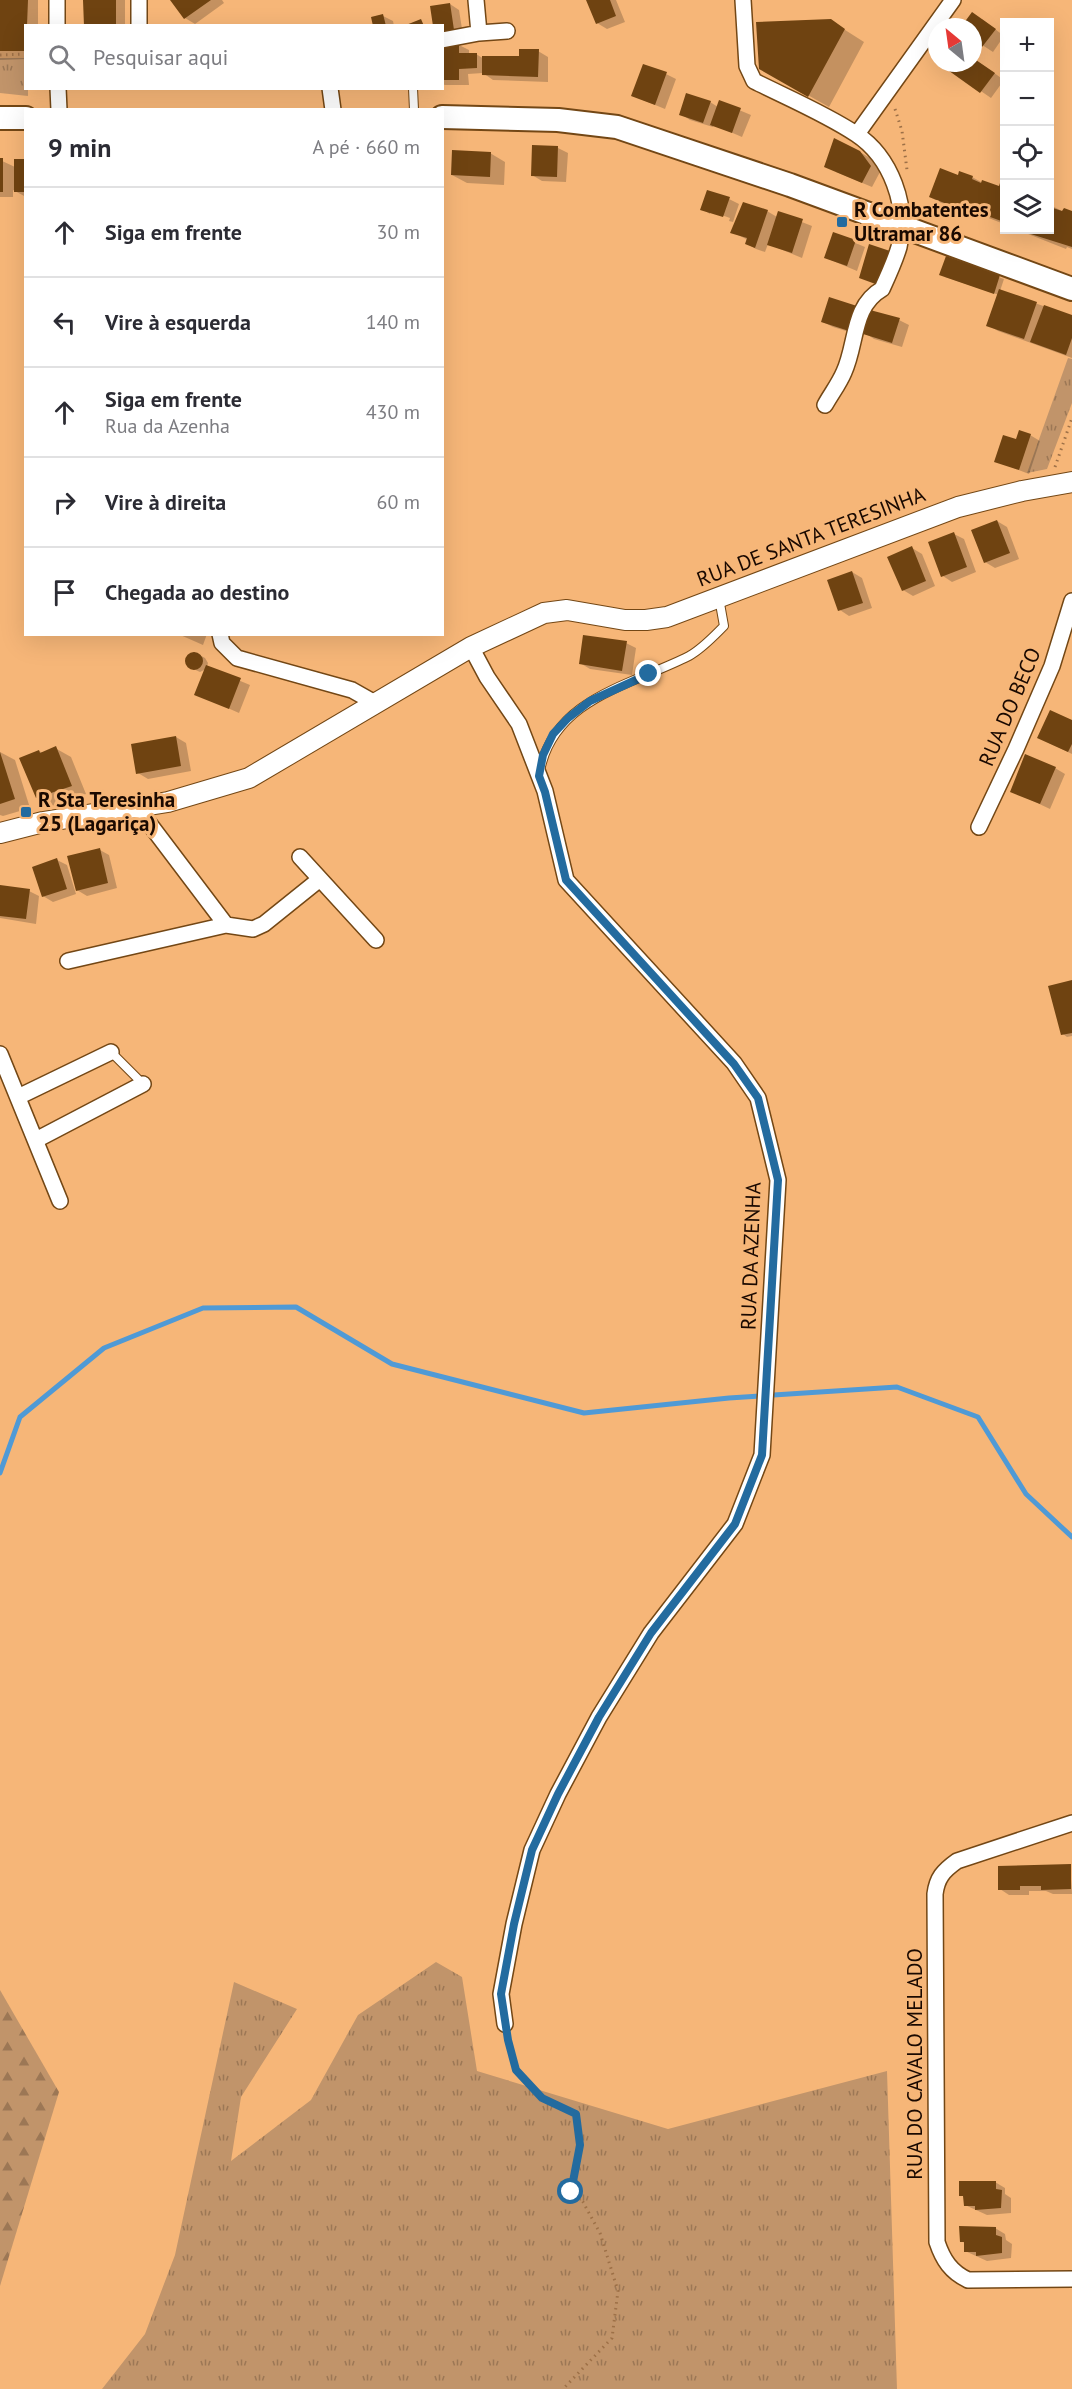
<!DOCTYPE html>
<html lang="pt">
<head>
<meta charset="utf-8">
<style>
  body { margin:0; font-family:"PT Sans",sans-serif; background:#f7f7f7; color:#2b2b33 }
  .controls { position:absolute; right:18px; top:18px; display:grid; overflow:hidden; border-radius:0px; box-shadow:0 6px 24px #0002 }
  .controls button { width:54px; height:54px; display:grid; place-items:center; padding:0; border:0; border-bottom:2px solid #e1e1e2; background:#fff; color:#2b2b33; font:30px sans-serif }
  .compass { position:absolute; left:928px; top:18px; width:54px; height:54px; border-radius:50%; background:#fff; box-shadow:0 6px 24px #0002; rotate:331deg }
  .stop { position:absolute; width:18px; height:18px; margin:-14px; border:4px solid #236b9f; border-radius:50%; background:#fff }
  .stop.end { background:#236b9f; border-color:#fff; box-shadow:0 2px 6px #0008 }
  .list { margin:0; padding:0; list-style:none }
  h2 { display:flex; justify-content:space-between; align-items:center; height:78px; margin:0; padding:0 24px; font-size:26px }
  h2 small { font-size:20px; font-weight:400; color:#7c7c81 }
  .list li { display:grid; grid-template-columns:39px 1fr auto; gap:18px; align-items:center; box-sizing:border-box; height:90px; padding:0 24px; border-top:2px solid #e1e1e2 }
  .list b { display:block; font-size:22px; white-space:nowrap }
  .list p { margin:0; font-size:20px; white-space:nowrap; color:#7c7c81 }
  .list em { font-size:20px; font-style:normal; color:#7c7c81 }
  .icon { flex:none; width:33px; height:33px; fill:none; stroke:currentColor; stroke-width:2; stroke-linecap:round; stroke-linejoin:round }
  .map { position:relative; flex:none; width:1072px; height:2389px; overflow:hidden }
  .search { position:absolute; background:#fff; box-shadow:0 6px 24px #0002; left:24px; top:24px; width:420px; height:66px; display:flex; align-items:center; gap:15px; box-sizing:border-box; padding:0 21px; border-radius:0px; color:#7c7c81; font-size:22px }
  .panel { position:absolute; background:#fff; box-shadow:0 6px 24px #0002; left:24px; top:108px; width:420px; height:528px; border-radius:0px }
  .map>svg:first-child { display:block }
</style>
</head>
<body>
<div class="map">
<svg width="1072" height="2389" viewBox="0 0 1072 2389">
  <defs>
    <pattern id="grass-tufts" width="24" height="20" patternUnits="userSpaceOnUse" patternTransform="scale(1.5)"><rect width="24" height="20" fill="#c1946a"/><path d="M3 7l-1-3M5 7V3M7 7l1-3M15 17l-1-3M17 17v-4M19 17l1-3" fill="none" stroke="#9c7755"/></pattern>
    <pattern id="forest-firs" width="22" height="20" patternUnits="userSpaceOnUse" patternTransform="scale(1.5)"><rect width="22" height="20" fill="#c1946a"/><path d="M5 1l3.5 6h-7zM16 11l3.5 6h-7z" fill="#9c7755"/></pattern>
  </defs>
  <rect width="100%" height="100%" fill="#f6b678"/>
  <!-- grass -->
  <path fill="url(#grass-tufts)" d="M0,58H25L26,88L28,89V96L0,93Z
    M1068,358L1072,359V403L1047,469L1027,473Z
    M436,1962L462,1977L477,2071L668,2129L887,2071L897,2389H102L145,2334L175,2255L234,1982L297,2009L241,2097L231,2161L311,2100L358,2015Z"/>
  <!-- forest -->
  <path fill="url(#forest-firs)" d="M0,1990L59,2092L0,2286Z"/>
  <!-- shadow -->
  <path fill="#0003" d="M0,0H38V26H26V59L0,60Z
    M85,0H125V26H85Z
    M172,0H222L224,3L195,24L185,18Z
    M588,0H616L625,22L607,29L597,23Z
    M450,4L459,10L463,35L445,40Z
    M383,16L393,21L394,26H374Z
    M982,19L1004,36L993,52L973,39V27H962Z
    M831,21L864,42L829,107L760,68Z
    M459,45L469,50V54H476L484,59L520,57L538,51L548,57V82L493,80L483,73L468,74L469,85H445L442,84V55H445L444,49Z
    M973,58L1004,80L991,98L940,63H973Z
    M666,74L676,79L665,109L633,96Z
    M710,102L718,107L720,102L751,115L742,137L714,125L713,127L690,120L681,114Z
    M558,148L568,153L566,182L542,181L532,175Z
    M860,152L870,158L880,172L872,187L836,172Z
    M490,153L505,162L504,185L467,183L452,175Z
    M0,160L15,167L26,160V197L13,190V197H0Z
    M959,177H972L983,183L1000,188L1001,185L1004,186V224L986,217L985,220L945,205L930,197Z
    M729,199L739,204L733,222L729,221L730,218L710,211V214L702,209Z
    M1050,205L1064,212H1072V249L1067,247L1066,249L1018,230H1050Z
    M767,211L777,217L779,213L812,226L802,258L768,244L765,252L756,249L747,244L748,240L732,232Z
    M834,234L865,247L857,271L826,258Z
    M946,258L1004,279L1000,291L1072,316V358L998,331L988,325L999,295L945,277Z
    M830,299L859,335L833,327L823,322Z
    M899,320L909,325L902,347L874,339L865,333Z
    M1030,435L1040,441L1029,474L996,461L1017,441Z
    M997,521L1007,527L1019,559L995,568L985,562Z
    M954,534L964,539L976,572L952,582L943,576Z
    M912,548L922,554L935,586L913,596L903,590Z
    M852,572L862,578L872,608L849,616L840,610Z
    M178,634H207L203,645Z
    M626,643L636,648L632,675L590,669L580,663Z
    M194,652L205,658L208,663L207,667L250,685L239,713L196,694L206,669L200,672L189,667L186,661L188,655Z
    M1072,722V754L1049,743Z
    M176,737L186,743L191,771L148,779L138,773Z
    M55,748L71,757L86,794L52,806L37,797L39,751L43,753Z
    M0,752L15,760L30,808L3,816L0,815Z
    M1055,768L1065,774L1050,809L1012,791Z
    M100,850L109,855L117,888L87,896L77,890Z
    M57,860L67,865L76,894L53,902L43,896Z
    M0,887L29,891L39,896L36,924L0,918Z
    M1072,981V1036L1067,1037L1063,1034Z
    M1070,1865L1072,1894H1053L1046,1891H1029V1895H1009L1000,1889Z
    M995,2182L1005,2188V2194L1011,2198V2213L987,2215L965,2205V2197L961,2195Z
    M995,2228L1005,2234L1006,2240L1012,2244L1011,2258L987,2261L965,2251V2243L961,2241Z"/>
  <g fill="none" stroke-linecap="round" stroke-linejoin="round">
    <!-- stream -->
    <path stroke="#4f9ad6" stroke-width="5" d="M0,1473L20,1417L104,1348L203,1308L296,1307L392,1364L584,1413L729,1398L897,1387L978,1417L1026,1494L1072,1537"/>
  </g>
  <!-- building -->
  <path fill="#6f4311" d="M0,0H28L26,51H0Z
    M83,0H116V26H84Z
    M170,0H211L184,19Z
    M586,0H610L616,16L596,24Z
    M450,3L454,30L442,33V26H433L430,6Z
    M972,12L996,29L982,47L973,41V27H961Z
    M383,14L386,26H373L371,17Z
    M421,19L424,26H406V25Z
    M831,19L845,29L808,97L759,69L756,22Z
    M459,43V53H477V68L459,69V80H442L443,48Z
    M519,49H539L538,77L482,75V56H519Z
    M973,58L995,73L980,93L938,63H973Z
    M643,64L667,72L655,105L631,96Z
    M686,93L711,101L703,123L679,115Z
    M719,100L741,108L732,133L710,125Z
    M834,138L860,151L871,166L862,183L824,167Z
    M532,145L558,146L557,177L531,176Z
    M452,150L491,152L490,177L451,175Z
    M0,158H3V192H0Z
    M14,159H26V192H14Z
    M940,168L958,175L959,171L973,176L972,179L981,183L982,180L999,186L1000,183L1004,184V222L971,210L970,213L929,197Z
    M707,190L730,197L723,217L700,210Z
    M743,202L768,210L755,248L745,244L747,238L730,233Z
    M1050,203L1054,205L1053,208L1062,211L1064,208L1072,211V247L1018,230H1050Z
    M778,211L803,219L792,253L767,245Z
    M833,232L856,240L847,266L824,258Z
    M869,244L893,252L881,286L859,278Z
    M946,256L1000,275L994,294L939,275Z
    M999,289L1037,302L1024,339L986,326Z
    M829,297L857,306L849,331L821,322Z
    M1044,305L1072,315V338L1066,355L1030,342Z
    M870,310L900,318L892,343L863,334Z
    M1019,430L1031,434L1019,470L994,462L1003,435L1016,439Z
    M997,520L1010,553L984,563L971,530Z
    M954,532L967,567L941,577L928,542Z
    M912,546L926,581L902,591L887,557Z
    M852,571L863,603L838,611L827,580Z
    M583,635L627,641L622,671L579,664Z
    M185 661a9 9 0 1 1 18 0a9 9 0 1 1-18 0Z
    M206,665L241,678L229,709L194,695Z
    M1050,710L1072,720V744L1068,752L1037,738Z
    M176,736L181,766L136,774L131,744Z
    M56,746L72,786L36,798L19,758L39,750L40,753Z
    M0,752L15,799L0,804Z
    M1025,754L1056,767L1040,804L1010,792Z
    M100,848L108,883L76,891L67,856Z
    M57,858L67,889L42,897L32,867Z
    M0,885L30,889L26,919L0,916Z
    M1072,980V1033L1061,1035L1048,986Z
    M1071,1864V1889L1041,1890V1886H1020V1890H998V1866Z
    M959,2181H996V2189L1002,2190L1001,2208L975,2210V2206H964L963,2196H959Z
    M959,2226L996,2227V2235L1002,2237V2253L976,2256V2252H964V2242H960Z"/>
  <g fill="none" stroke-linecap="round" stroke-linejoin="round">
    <!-- lane casing -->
    <g stroke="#734715" stroke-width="10">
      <path id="lane" d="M413,88L414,110
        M540,771C554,698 632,685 689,656C702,649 714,636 724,626L719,598
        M111,1052L143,1084"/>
    </g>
    <!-- street casing -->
    <g stroke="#734715" stroke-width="18">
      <path id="street" d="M57,0V26
        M139,0V26
        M476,0L479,33
        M743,0L747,66L754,81C786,97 826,114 856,134C891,157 909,206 899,247C895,261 888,276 882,289C852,306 857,344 844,372C839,384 831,394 825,405
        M442,40L479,33L507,31
        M58,88L59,110
        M330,88L333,110
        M857,134L953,0
        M220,634L222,643L237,658L352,690L375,703
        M471,647L487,677L519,724L545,791L566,880L734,1063L758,1098L778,1180L762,1455L735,1524L651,1633L599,1717L558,1794L532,1850L514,1924L501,1994L505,2024
        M979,827L1016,749L1052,666L1072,601
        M300,857L376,940
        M226,925L253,929L264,924L320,879
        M68,961L226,925L136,806
        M0,1054L60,1201
        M18,1097L111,1052
        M36,1140L143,1084
        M1072,1823L957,1861C943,1871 937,1878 935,1894L937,2242C943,2260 951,2272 968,2280L1072,2279"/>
    </g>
    <!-- secondary casing -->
    <g stroke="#734715" stroke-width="22">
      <path id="secondary" d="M0,833L43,822L168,802L249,778L471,647L544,613L567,610L625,620H646L667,617L958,507L1022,491L1072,482"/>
    </g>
    <!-- primary casing -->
    <g stroke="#734715" stroke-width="26">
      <path id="primary" d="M442,117L558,120L617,127L790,185L1072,289
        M0,118H26"/>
    </g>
    <!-- path -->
    <path stroke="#9d7047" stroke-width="3" stroke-dasharray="1.5 4.5" stroke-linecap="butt" d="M0,55L26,54
      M895,109L902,131L907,170
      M1055,467L1072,418
      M507,2037L516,2070L542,2098L576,2114L580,2145L571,2192L583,2202L600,2233L618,2291L612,2338L563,2389"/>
    <!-- lane -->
    <use href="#lane" stroke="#fff" stroke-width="8"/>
    <!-- street -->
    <use href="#street" stroke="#fff" stroke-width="15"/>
    <!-- secondary -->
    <use href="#secondary" stroke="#fff" stroke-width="20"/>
    <!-- primary -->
    <use href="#primary" stroke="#fff" stroke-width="22"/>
  </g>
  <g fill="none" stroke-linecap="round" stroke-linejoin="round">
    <!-- route -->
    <path stroke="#236b9f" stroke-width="8" d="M571,2192L580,2145L576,2114L542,2098L516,2070L508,2040L501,1994L514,1924L532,1850L558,1794L599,1717L651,1633L735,1524L762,1455L778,1180L758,1098L734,1064L566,880L545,792L539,776L543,755L553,734L568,718L590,701L649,674"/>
  </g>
  <!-- markers -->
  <g fill="#236b9f" stroke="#f6b678" stroke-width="2">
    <rect x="836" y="216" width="12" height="12" rx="3"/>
    <rect x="20" y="806" width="12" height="12" rx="3"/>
  </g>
  <g text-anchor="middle" stroke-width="6" stroke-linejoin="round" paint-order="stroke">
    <!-- poi labels -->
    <g font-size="21" font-weight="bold" fill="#1a0900" stroke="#f6b678" text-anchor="start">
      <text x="854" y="217">R Combatentes<tspan x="854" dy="24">Ultramar 86</tspan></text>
      <text x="38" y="807">R Sta Teresinha<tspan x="38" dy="24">25 (Lagariça)</tspan></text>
    </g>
    <!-- street labels -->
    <g font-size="21" fill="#1a0900" stroke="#f6b678">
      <text transform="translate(811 537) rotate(-21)" y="7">RUA DE SANTA TERESINHA</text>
      <text transform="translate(1010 707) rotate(-67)" y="7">RUA DO BECO</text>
      <text transform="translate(751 1256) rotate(-88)" y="7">RUA DA AZENHA</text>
      <text transform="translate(915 2064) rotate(-90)" y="7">RUA DO CAVALO MELADO</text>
    </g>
  </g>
</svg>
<div class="controls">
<button>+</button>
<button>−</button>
<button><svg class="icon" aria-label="locate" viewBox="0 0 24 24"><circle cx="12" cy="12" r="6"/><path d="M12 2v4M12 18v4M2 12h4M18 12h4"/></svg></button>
<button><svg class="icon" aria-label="layers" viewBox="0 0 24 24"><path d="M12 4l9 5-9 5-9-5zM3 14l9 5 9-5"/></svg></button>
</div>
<svg class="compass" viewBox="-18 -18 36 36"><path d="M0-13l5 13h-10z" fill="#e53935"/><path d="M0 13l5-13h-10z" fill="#7c7c81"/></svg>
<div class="stop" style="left:571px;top:2192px"></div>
<div class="stop end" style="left:649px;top:674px"></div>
<div class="search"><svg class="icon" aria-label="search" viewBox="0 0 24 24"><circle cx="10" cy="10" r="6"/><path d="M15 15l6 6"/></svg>Pesquisar aqui</div>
<section class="panel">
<h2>9 min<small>A pé · 660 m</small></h2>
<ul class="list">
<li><svg class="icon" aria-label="ahead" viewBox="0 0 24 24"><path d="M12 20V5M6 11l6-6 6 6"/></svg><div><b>Siga em frente</b></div><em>30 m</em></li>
<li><svg class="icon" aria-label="left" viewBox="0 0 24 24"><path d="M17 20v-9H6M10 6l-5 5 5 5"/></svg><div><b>Vire à esquerda</b></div><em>140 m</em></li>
<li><svg class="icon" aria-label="ahead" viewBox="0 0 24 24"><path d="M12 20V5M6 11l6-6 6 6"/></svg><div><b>Siga em frente</b><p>Rua da Azenha</p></div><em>430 m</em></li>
<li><svg class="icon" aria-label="right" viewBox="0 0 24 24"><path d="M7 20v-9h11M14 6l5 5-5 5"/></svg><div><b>Vire à direita</b></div><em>60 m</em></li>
<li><svg class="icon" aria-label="arrive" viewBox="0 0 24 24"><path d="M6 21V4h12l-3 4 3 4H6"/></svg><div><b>Chegada ao destino</b></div></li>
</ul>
</section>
</div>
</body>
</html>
